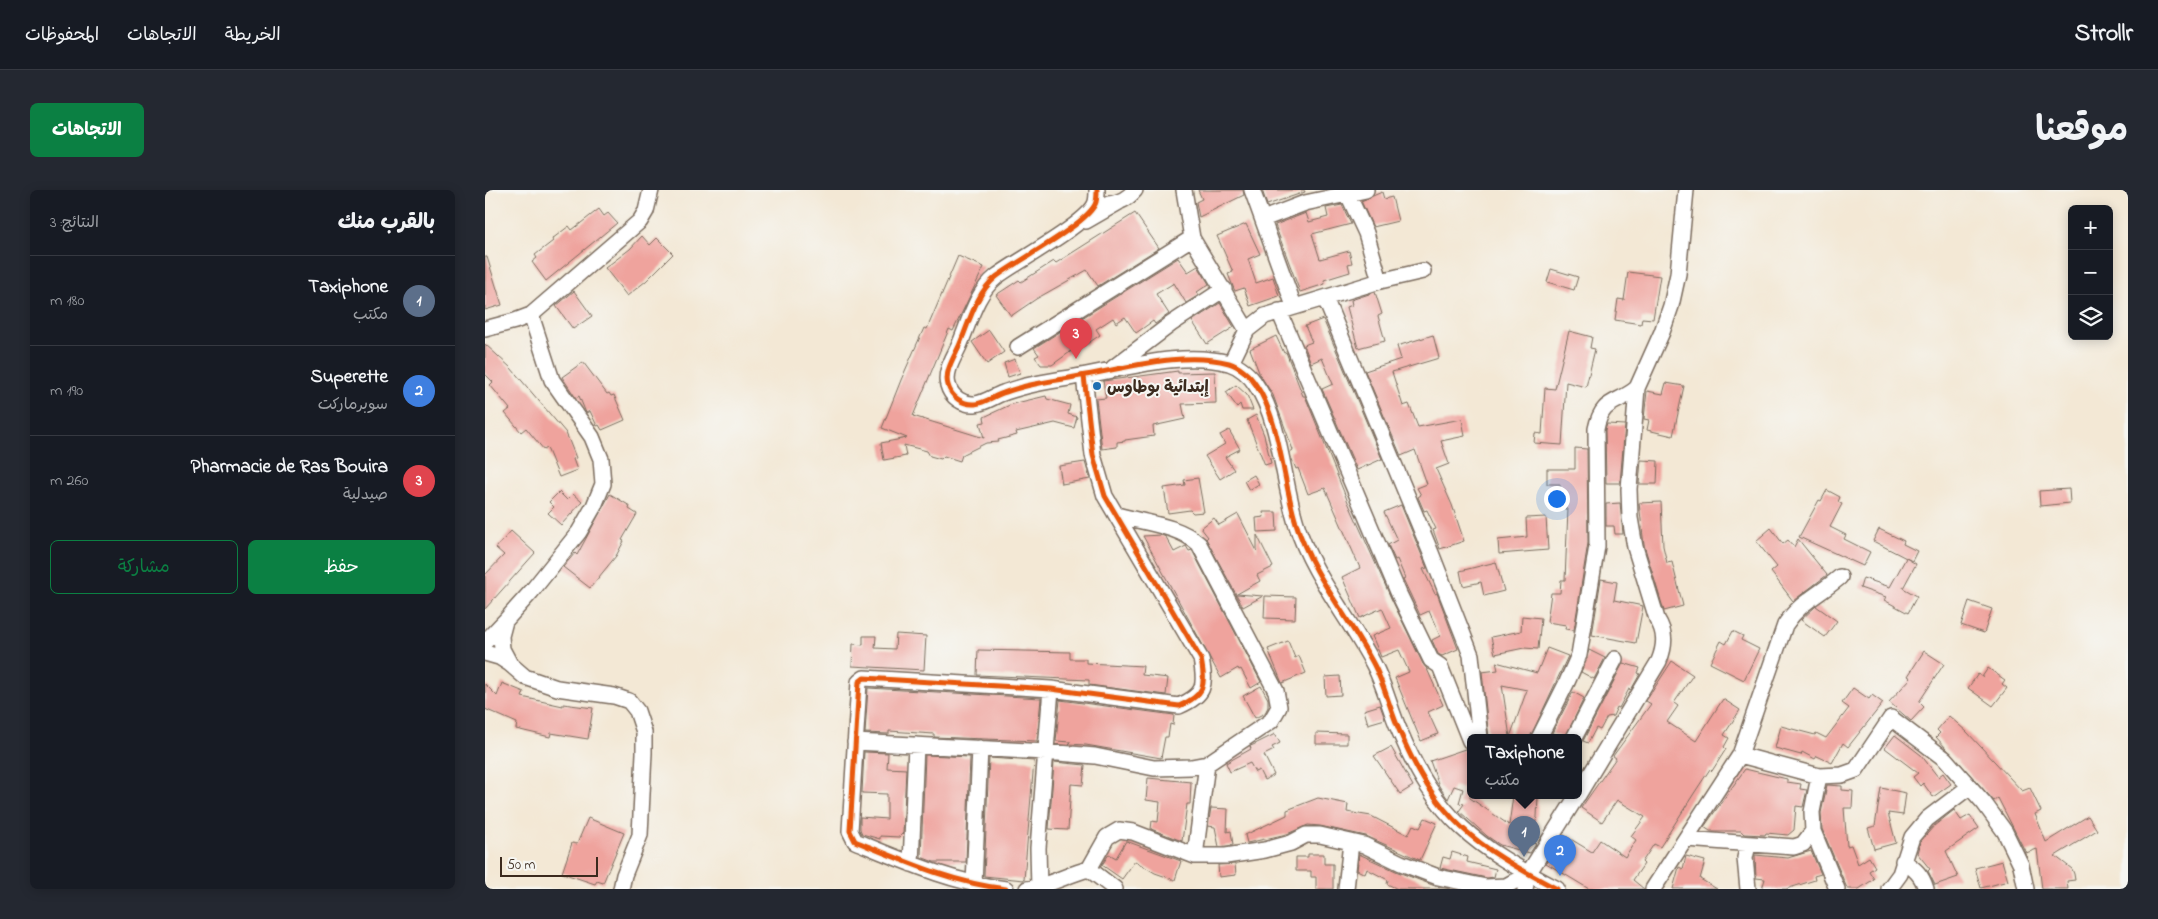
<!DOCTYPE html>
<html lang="ar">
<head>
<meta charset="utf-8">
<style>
  body { margin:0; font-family:"Indie Flower","Playpen Sans Arabic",sans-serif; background:#242831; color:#f1f3f6; direction:rtl }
  .controls { position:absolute; right:15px; top:15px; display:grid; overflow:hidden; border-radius:8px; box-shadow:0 2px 12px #0003 }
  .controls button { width:45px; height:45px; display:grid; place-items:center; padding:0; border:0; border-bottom:1px solid #363941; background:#171b24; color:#f1f3f6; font:25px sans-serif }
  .scale { position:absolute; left:15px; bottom:12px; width:98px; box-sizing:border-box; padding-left:5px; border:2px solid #3b2a1e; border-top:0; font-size:14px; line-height:18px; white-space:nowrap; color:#3b2a1e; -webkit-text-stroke:4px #f6f6f2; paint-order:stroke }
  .you { position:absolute; left:1071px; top:308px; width:18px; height:18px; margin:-12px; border:4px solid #fff; border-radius:50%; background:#1a73e8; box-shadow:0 0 0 8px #1a73e833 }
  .badge { display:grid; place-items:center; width:32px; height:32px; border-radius:50%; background:#0b8043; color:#fff; font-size:16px; font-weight:700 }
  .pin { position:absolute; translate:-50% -41px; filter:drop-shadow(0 1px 2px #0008) }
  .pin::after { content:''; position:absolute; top:26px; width:18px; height:15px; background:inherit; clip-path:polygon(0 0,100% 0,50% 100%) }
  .popup { position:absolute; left:982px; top:544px; width:115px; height:65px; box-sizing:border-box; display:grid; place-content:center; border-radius:8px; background:#171b24; filter:drop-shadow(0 1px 4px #0005); font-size:16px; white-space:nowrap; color:#9ea1a6 }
  .popup b { font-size:19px; color:#f1f3f6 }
  .popup::after { content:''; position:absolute; left:50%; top:100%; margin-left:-10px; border:10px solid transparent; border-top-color:#171b24 }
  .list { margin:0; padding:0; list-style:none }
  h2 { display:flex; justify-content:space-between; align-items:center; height:65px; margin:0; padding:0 20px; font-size:21px }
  h2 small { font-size:16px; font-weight:400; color:#9ea1a6 }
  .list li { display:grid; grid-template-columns:32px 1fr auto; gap:15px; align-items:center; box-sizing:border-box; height:90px; padding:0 20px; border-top:1px solid #363941 }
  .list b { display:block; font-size:19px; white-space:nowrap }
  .list p { margin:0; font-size:16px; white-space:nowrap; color:#9ea1a6 }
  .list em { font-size:16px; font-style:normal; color:#9ea1a6 }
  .actions { display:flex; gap:10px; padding:15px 20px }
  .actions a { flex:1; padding:11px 0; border:1px solid #0b8043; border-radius:8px; text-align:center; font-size:18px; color:#0b8043 }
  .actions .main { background:#0b8043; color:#fff }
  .icon { flex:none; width:28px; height:28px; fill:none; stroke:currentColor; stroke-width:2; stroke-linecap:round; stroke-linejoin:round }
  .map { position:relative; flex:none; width:1643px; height:699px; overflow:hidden; direction:ltr; border-radius:8px }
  header { display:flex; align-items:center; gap:30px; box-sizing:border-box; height:70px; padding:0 25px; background:#171b24; border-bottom:1px solid #363941 }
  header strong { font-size:24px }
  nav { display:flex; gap:28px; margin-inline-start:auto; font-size:18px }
  .intro { display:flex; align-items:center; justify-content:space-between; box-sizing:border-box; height:120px; padding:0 30px }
  h1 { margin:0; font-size:35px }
  .button { padding:12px 22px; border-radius:8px; background:#0b8043; color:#fff; font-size:18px; font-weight:700 }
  main { display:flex; gap:30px; padding:0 30px }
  aside { flex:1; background:#171b24; border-radius:8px; box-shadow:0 2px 12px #0003 }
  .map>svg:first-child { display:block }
</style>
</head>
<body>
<header>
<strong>Strollr</strong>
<nav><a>الخريطة</a><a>الاتجاهات</a><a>المحفوظات</a></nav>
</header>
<div class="intro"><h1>موقعنا</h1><a class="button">الاتجاهات</a></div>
<main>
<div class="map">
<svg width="1643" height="699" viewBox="0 0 1643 699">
  <rect width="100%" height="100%" fill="#f6f6f2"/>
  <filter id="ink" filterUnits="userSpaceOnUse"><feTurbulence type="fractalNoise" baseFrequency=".02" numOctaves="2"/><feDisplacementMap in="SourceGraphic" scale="10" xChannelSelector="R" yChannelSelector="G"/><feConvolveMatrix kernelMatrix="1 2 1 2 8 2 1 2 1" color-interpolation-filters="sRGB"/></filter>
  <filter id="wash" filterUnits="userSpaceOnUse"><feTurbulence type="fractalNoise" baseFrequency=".0096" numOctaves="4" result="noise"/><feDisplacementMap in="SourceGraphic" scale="20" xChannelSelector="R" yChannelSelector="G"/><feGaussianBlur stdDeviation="1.12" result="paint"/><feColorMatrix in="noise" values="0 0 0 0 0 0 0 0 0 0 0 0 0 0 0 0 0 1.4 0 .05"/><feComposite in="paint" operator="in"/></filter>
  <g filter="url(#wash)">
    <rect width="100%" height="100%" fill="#f3e8d5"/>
    <g id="blocks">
      <!-- building -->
      <path fill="#efa39d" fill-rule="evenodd" d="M713,0H758L759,5L714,27L711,12L717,9Z
        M777,0H819L820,2L782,15Z
        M897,2L899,9L907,7L913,31L888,37L876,11Z
        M857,15L866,34L827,44L835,69L864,61L867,73L863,74L865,82L839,90L840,94L815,102L790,35L821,23L824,32L843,27L841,18Z
        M114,19L119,26L123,23L132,33L61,91L47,72L52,68L50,65L68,51L67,49L84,36L87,40Z
        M650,23L674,58L613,96L602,80L551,109L526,126L511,105L534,90L536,92L569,71L571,73Z
        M761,34L775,64L763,69L771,93L788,87L794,106L765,116L759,98L750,101L749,99L743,84L748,82L732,46Z
        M157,46L165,55L172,48L188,64L161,91L142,106L120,78L145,59Z
        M473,66L499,77L468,141L464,139L428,226L499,248L495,233L500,232L499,227L527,214L561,206L562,209L585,215L583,224L592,227L589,238L570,233L531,242L532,245L513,250L514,252L501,253L477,265L475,271L459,266L456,269L445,266L442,261L419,255L421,266L399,270L396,253L422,248L397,238L416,190L439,138L442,139Z
        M0,67H2L17,115L0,120Z
        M693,68L703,82L713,76L724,94L712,102L714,105L701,113L689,93L671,104L684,124L670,134L668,131L651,143L640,127L631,133L628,128L611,139L615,145L599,156V152L567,175H556L550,167L554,165L549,158Z
        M1066,79L1093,87L1089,100L1062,92Z
        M1143,82L1175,86L1168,129L1157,128L1156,134L1130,130L1133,109L1139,110Z
        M89,101L107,126L88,139L71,116Z
        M890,102L897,124L893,126L900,151L873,158L862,117L867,115L866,110Z
        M735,113L749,137L722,154L707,131Z
        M838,129L897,269L872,280L837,199L848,194L837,168L826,173L819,155L827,152L820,136Z
        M504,140L519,162L502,174L487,152Z
        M1084,141L1107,147L1105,158L1110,159L1101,197L1081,192L1077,255L1049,253L1050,243L1057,244L1060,198L1070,199Z
        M948,145L954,168L907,182L918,216L924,214L933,237L977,229L980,246L956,251L964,274L951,279L967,315L979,351L955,359L948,340L951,339L942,320L939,321L933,307L936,305L932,298L942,294L930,260L916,266L880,181L916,169L912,156Z
        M791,146L799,163L801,162L818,206H820L863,312L906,408L938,474L942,479L958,515L943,522L953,544L936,551L910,488L924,482L914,460L896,467L887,446L906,438L897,418L875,428L857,387L875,378L840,298L823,304L813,278L811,279L806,267L805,262L808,260L788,205L775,185L765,159Z
        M0,154L26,178L81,243L91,268L88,269L92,280L74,287L62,258L59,260L41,238L36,242L20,223L25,219L5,195L8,192L0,184Z
        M530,169L535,183L523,187L519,173Z
        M98,172L122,204L124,203L126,206L129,205L140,230L117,240L114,235L112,236L105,221L101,223L94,206L91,208L77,187Z
        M693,181V183L730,182L731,213L697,214L700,229L668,236L669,246L640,250V251L632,252V257L617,259L611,209L621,208L618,191Z
        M1181,193L1199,196L1188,246L1162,240L1164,230L1159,229L1162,201L1178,204Z
        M751,195L762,205L768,220H757L755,214L752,217L741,202Z
        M771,225L779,245L786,273L780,275L762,230Z
        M1122,234L1140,235L1135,293H1121L1120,240Z
        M744,240L755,259L740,267L749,280L735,289L720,266L740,254L735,245Z
        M1090,258L1102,259L1103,353L1089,440L1080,439L1081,435L1062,432L1066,403H1075L1076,390H1080L1083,319H1080V305H1075V294H1062V279H1090Z
        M1156,270L1173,271L1172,294H1154Z
        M600,272L605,289L577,294L574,276Z
        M769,285L774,294L764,300L759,291Z
        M713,288L719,322L708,323L705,320L683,323L679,298L700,295L699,290Z
        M1584,299L1585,313L1555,316L1554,301Z
        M1342,300L1355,307L1353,312L1357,314L1345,337L1361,345L1359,349L1385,362L1378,376L1314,347L1334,310L1336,311Z
        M74,302L82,310L88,304L97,312L76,335L63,323L69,317L64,312Z
        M125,304L145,316L144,319L152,324L137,350L139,351L131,366L105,398L78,377L90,363L92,365Z
        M1176,312L1178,356L1182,373L1187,372L1198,416L1179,421L1159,355L1154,313Z
        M1135,313L1138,344H1130L1129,336H1121V314Z
        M916,315L942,378L938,379L950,404L952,403L973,459L957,466L953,464L947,450L955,446L944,421L935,425L918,389L920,388L912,369L910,370L903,355L912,350L899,322Z
        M778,322H791L792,341L772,342L771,328L779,327Z
        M753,324L772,361V345L788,377L772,385L775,391L752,404L778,406L758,417L721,349L723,347L716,338L729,328L734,335Z
        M1061,327L1063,360L1014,364L1013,350L1042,347L1041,328Z
        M1286,338L1298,354L1303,350L1309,357L1313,349L1342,385L1308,411L1286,382L1292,377L1271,351Z
        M1394,339L1419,351L1418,354L1432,361L1427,371L1388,351Z
        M26,341L50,363L0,419V385L19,365L11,358Z
        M676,345L681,347L689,362L701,356L704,361L707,360L776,492L766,498L756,479L754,480L753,478L736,488L658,346Z
        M1421,368L1431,374L1418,398L1432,406L1423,423L1399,410L1401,407L1375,398L1378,388L1405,397Z
        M1011,372L1019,401L999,406L996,392L978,396L975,381Z
        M1116,389L1132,392L1129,410L1158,416L1151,453L1107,445Z
        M780,406L811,407L810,429L779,428Z
        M1484,411L1507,419L1499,443L1476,435Z
        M1331,416L1352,431L1340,447L1316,430Z
        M1037,426L1056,428L1053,459L1039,458L1010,464L1006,447L1036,441Z
        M1248,441L1258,446L1256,450L1274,459L1259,490L1225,473L1236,451L1241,454Z
        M411,444L441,446L439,480L367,476L368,454L378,455V446H391L390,458L410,459Z
        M803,451L810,468L814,466L821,483L797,493L783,459Z
        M1062,458L1083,466L1045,548H1004L997,482L1013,480L1011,472L1052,483ZM1017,495L1042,500L1025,547Z
        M493,460L585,462V469H601V473L658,476L657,485L683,488L681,505L604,495V490L492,485Z
        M1104,460L1120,468L1109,489L1096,482Z
        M1439,461L1459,474L1434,512L1439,517L1426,531L1404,512L1426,488L1423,486Z
        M1187,471L1208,485L1189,513L1193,516L1182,532L1211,551L1238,509L1255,520L1239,545L1244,548L1239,557L1241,559L1227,581L1225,579L1208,605L1175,657L1169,654L1157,672L1159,674L1148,690L1159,699H1104L1061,673L1079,645L1107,662L1115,650L1140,667L1151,650L1146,646L1160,627L1132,610L1117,632L1096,618L1131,568L1128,566L1166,514L1161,511Z
        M1138,473L1155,478L1153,483L1155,484L1146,500L1144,499L1134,518L1132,517L1128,526L1122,527L1115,540L1111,538L1103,553L1098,551Z
        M1503,478L1520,490L1517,494L1522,498L1508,516L1483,498L1493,484L1497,487Z
        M855,486L856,505L841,506L840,487Z
        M17,493L39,502L37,507L78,516V514L108,518L103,549L66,543L65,547L31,539L32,533L0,519V494L12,506Z
        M776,496L783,509V517L780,523L770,528L758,506Z
        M383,498L556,508L552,551L449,547V544L404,541V544L380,543Z
        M1368,498L1384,509L1387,505L1398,513L1363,557L1358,553L1347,573L1332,566L1330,569L1317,562L1316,565L1290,558L1296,536L1330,545L1331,543L1341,548L1364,518L1357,513Z
        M1088,502L1099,508L1080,548H1077L1067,543Z
        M575,510L689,525L688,535L685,534L683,547H680L676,568L601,555L584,554L586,552L571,551Z
        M895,515L900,529L883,534L879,520Z
        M1464,526L1482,542L1537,601L1545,598L1556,621L1550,624L1561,652L1603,626L1612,640L1570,666L1587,679L1589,684L1590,690L1582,691L1583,699H1557L1552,659L1541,663L1513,608L1509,611L1451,547L1455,543L1452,540Z
        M831,543L862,544V554H831Z
        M790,544L795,553L787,557L789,560L779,565L789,585L779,590L774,580L770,582L765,573L745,582L741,573L766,559L765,556L768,555Z
        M1410,545L1436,565L1453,587L1458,583L1466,594L1448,607L1438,593L1435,596L1428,587L1433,583L1400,558Z
        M906,557L928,596L915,604L889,566Z
        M980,559L984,560L985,564V608L1024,635L1028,606H1053L1052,627L1045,652L1051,654L1045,663L1015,655L1002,646L974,621L979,614L974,613L978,599L969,596L963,609L954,596L945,571Z
        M379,562L403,563L402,578L421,579L418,643L414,647L395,646V649L377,644L375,639V627L402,629V604L377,603Z
        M440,565L485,567L481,672H449L436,667Z
        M504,568L549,571L539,690L499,686Z
        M569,572L600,575L598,595L586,594L583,640L564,639Z
        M1260,579L1302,589V592L1316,594L1315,599L1322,600L1318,617L1311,616L1309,640L1303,645L1281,643L1280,645L1259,644L1256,641H1225L1219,637Z
        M663,588L706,592L705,614H702L697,651L666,639L667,631L673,632L675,612L661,610Z
        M1342,595L1357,596V600L1368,601L1367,618H1359L1362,656L1366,655L1373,674L1384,667L1390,677L1384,681L1389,689L1374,699H1363L1361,696L1337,639L1336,623Z
        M1396,598L1421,603L1418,625L1403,623L1411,653L1389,659L1383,638L1390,636Z
        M833,608L863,614L862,622L886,626L923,645L928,635L935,638L940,628L952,633L935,670L881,646L835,636L823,635L802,644L762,653L760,645L802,625V620Z
        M726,618L743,619L742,642L746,641L748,655L734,657L730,637L723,636Z
        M1469,620L1476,630L1485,625L1494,638L1461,661L1473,687L1450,695L1443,681L1445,679L1432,663L1435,652L1449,636Z
        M103,628L139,643L118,693L112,691L110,694L77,683L87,653L92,654Z
        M641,651L696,671L690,690L670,683L650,671L637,689L617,675L624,664L631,668Z
        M1326,661L1336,684L1329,686L1330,690L1301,699H1277L1280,689L1271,688L1270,665L1303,668Z
        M967,662L983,667L982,672L1011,679L1009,687L1002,688L955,678L958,667L965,669Z
        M823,664H839V674H848V699H831V687H826V681H811V667H823Z
        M874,664L913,682L950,696L965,699H913L902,694L903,690L882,679L880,684L872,680Z
        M1201,666L1220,671L1215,689L1232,699H1188L1194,677L1198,679Z
        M1517,671L1523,691L1496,698L1490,678Z
        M750,674L751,685L734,687L733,675Z"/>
    </g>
  </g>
  <g filter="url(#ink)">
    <use href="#blocks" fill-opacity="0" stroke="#7b6c5e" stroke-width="1"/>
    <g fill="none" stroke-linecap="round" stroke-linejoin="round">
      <!-- minor casing -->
      <g stroke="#7b6c5e" stroke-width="18">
        <path id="minor" d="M612,0C612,4 612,8 611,12C605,33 530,72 511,87C491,103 484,133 474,156C469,167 459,182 463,195C466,207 478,215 490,214C500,213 509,206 518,203C526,200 534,198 541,196C561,191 581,189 601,185C646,177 698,161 744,173C754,176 765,185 771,195C795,229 798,292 811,333C827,385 864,427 889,475C900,496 905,520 915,542C952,630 990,656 1072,699
          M699,0L707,48L762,140
          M767,0L809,116
          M861,0L881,43L895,91
          M624,14C636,12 642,9 650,0
          M778,29L820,13L881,0
          M601,31L634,12
          M840,108L946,363L986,465L995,548
          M794,121L914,404L946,470L955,476L985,551
          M46,125L67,190L107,247L116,269L118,294L109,316L94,342L46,402L20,431L16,446L17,459L25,474L40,487L72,498L129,506L144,511L152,521L159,542V563L155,645L139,685L136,699
          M0,139L30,131L46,125L155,31L161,21L166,0
          M533,157L707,48
          M746,173L762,140L780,126L895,91L938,81
          M628,178L686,134L739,99
          M0,452L20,431
          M0,463L14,467L25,474
          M1054,548L1082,492L1094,465L1112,356L1111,239C1117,208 1132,215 1152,198
          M1089,548L1130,469
          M370,552L561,562L610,566L669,578L706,577L722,574L786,531L794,517L791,501L714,354C693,335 659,333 632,325
          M1255,565L1334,586L1357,585L1371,580L1406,528L1460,569L1499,613L1520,642L1536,675L1541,699
          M1334,586L1327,622L1328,641L1352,699
          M1093,605L1174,471C1180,456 1181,443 1172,429L1150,357L1145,328L1144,299L1152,198L1177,142L1186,116L1193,84L1201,0
          M1201,649L1309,657L1318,654L1328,641
          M710,666L722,574
          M1418,671C1430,679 1437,685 1441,699
          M426,674L431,555
          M604,679L630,699
          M489,694L495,558
          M521,699C468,693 419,671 370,651L365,641L374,492L379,488L566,499L694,516C720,505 721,496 716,469L620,306L608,265L599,186
          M542,699C564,696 583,684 604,679L622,647L634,640L648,642L710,666H741L780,660L806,653L821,645H835L879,655L916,673L953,687L1001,697L1021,696L1043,684
          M554,699L553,658L566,499
          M861,699L866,652
          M1040,699L1043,684L1092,606
          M1168,699L1255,565L1300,435C1316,411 1334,405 1355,387
          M1263,699L1260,668L1263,655
          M1404,699L1415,684L1427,647L1442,629L1484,597"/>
      </g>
      <!-- minor -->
      <use href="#minor" stroke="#fff" stroke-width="15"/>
      <!-- cycleway casing -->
      <g stroke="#f6f6f2" stroke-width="8">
        <path id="cycleway" d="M612,0C612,4 612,8 611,12C605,33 530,72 511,87C491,103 484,133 474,156C469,167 459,182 463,195C466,207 478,215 490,214C500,213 509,206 518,203C526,200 534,198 541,196C561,191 581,189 601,185C646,177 698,161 744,173C754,176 765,185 771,195C795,229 798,292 811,333C827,385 864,427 889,475C900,496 905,520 915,542C952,630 990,656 1072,699
          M521,699C468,693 419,671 370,651L365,641L374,492L379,488L566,499L694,516C720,505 721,496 716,469L620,306L608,265L599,186"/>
      </g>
      <!-- cycleway -->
      <use href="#cycleway" stroke="#e8590c" stroke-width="5"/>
    </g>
  </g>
  <!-- markers -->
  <circle fill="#1f6fb2" stroke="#f6f6f2" stroke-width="2" cx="612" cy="196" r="5"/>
  <g text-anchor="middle" stroke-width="4" stroke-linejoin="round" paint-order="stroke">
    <!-- poi labels -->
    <g font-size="16" font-weight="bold" fill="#3b2a1e" stroke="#f6f6f2" text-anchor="start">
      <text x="622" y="202">إبتدائية بوطاوس</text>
    </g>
  </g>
</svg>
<div class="controls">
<button>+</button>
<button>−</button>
<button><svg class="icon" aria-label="layers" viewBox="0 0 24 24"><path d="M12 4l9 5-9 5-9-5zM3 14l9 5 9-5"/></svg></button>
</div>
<div class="scale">50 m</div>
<div class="you"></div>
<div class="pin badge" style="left:1039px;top:667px;background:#5c6f8a">1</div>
<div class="popup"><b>Taxiphone</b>مكتب</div>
<div class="pin badge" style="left:1075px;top:686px;background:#3f7fe0">2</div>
<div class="pin badge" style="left:591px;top:169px;background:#e0444e">3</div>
</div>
<aside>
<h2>بالقرب منك<small>النتائج: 3</small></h2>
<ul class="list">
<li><span class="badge" style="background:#5c6f8a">1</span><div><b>Taxiphone</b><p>مكتب</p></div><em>180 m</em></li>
<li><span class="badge" style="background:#3f7fe0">2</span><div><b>Superette</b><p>سوبرماركت</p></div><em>190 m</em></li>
<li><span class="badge" style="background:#e0444e">3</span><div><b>Pharmacie de Ras Bouira</b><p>صيدلية</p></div><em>260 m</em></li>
</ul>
<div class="actions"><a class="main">حفظ</a><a>مشاركة</a></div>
</aside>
</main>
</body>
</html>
